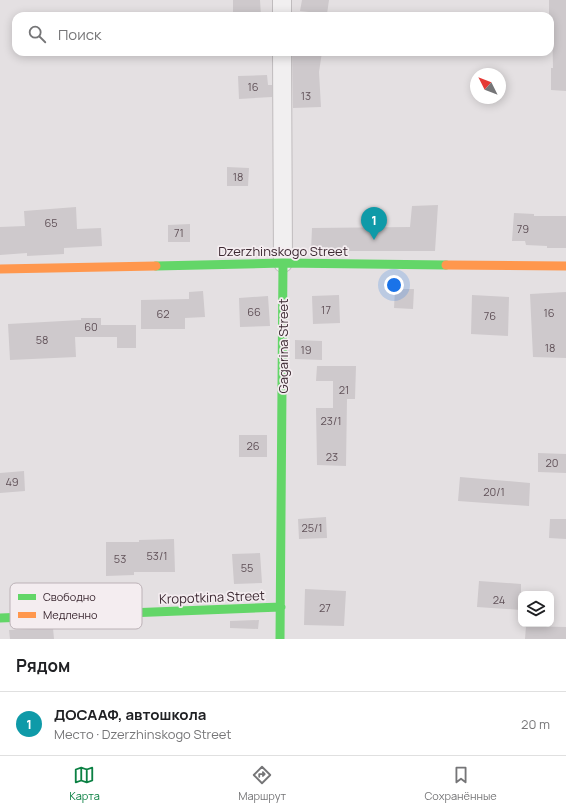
<!DOCTYPE html>
<html lang="ru">
<head>
<meta charset="utf-8">
<style>
  body { margin:0; font-family:Manrope,sans-serif; background:#f6f6f6; color:#202124 }
  .controls { position:absolute; right:12px; bottom:12px; display:grid; overflow:hidden; border-radius:8px; box-shadow:0 2px 10px #0003 }
  .controls button { width:36px; height:36px; display:grid; place-items:center; padding:0; border:0; border-bottom:1px solid #e0e0e0; background:#fff; color:#202124; font:20px sans-serif }
  .compass { position:absolute; left:470px; top:68px; width:36px; height:36px; border-radius:50%; background:#fff; box-shadow:0 2px 10px #0003; rotate:312deg }
  .you { position:absolute; left:394px; top:285px; width:14px; height:14px; margin:-10px; border:3px solid #fff; border-radius:50%; background:#1a73e8; box-shadow:0 0 0 6px #1a73e833 }
  .badge { display:grid; place-items:center; width:26px; height:26px; border-radius:50%; background:#0b8043; color:#fff; font-size:13px; font-weight:700 }
  .pin { position:absolute; translate:-50% -33px; filter:drop-shadow(0 1px 2px #0008) }
  .pin::after { content:''; position:absolute; top:21px; width:14px; height:12px; background:inherit; clip-path:polygon(0 0,100% 0,50% 100%) }
  .list { margin:0; padding:0; list-style:none }
  h2 { display:flex; justify-content:space-between; align-items:center; height:52px; margin:0; padding:0 16px; font-size:17px }
  h2 small { font-size:13px; font-weight:400; color:#757577 }
  .list li { display:grid; grid-template-columns:26px 1fr auto; gap:12px; align-items:center; box-sizing:border-box; height:64px; padding:0 16px; border-top:1px solid #e0e0e0 }
  .list b { display:block; font-size:15px; white-space:nowrap }
  .list p { margin:0; font-size:13px; white-space:nowrap; color:#757577 }
  .list em { font-size:13px; font-style:normal; color:#757577 }
  .icon { flex:none; width:22px; height:22px; fill:none; stroke:currentColor; stroke-width:2; stroke-linecap:round; stroke-linejoin:round }
  .map { position:relative; flex:none; width:566px; height:639px; overflow:hidden }
  .search { position:absolute; background:#fff; box-shadow:0 2px 10px #0003; left:12px; right:12px; top:12px; height:44px; display:flex; align-items:center; gap:10px; box-sizing:border-box; padding:0 14px; border-radius:12px; color:#757577; font-size:15px }
  .sheet { height:116px; background:#fff }
  nav { display:flex; justify-content:space-around; align-items:center; box-sizing:border-box; height:56px; border-top:1px solid #e0e0e0; background:#fff; font-size:11px; color:#757577 }
  nav a { display:grid; justify-items:center; gap:2px }
  nav .on { color:#0b8043 }
  .map>svg:first-child { display:block }
</style>
</head>
<body>
<div class="map">
<svg width="566" height="639" viewBox="0 0 566 639">
  <rect width="100%" height="100%" fill="#e4e0e2"/>
  <!-- building -->
  <path fill="#cec9cc" d="M233,0H260L261,16H233Z
    M302,0H329L327,14L300,11Z
    M549,0H566V91L551,90V68H553L552,19H550L549,16Z
    M292,52H322L319,72L321,107L293,108Z
    M267,75L268,85H272V97L239,99L238,76Z
    M227,167L249,168L248,186H227Z
    M438,205L435,251H311L312,228L410,227L412,206Z
    M76,207L77,229L101,228L102,246L64,248V254L27,256V253L0,255V227L25,226L24,211Z
    M514,213L534,214V216H566V248H547V246L526,245L525,241H512Z
    M190,224V242H168V225Z
    M395,289H414L413,309L394,308Z
    M203,291L205,317L185,318V329H141V300L189,299V292Z
    M566,292V358L533,357L530,294Z
    M339,295L340,323L313,324L312,296Z
    M472,295L509,297L508,336L471,334Z
    M268,296L270,326L240,327L239,298Z
    M81,318H101V325H136V348H117V337H75L76,357L10,360L8,324L81,320Z
    M295,340L322,341V360L295,359Z
    M317,366H356L355,399H347L346,466L317,465L316,408H333V381H316Z
    M239,435H267V457H239Z
    M538,453L566,454V473L538,472Z
    M24,471L25,491L0,493V473Z
    M460,477L530,483L529,506L458,501Z
    M326,517L327,538L299,539L298,519Z
    M550,519H566V539L549,538Z
    M174,539L175,572H134V575L106,576V542H139V540Z
    M260,553L262,583L234,584L232,554Z
    M479,581L521,584V610L477,607Z
    M305,589L346,591L344,626L304,625Z
    M259,620L258,629L230,628V621Z
    M526,626L566,627V639H525Z
    M53,628L54,639H10L9,630Z"/>
  <g fill="none" stroke-linecap="round" stroke-linejoin="round">
    <!-- street casing -->
    <g stroke="#c0bcbe" stroke-width="20">
      <path id="street" d="M282,0V16
        M282,52L283,263"/>
    </g>
    <!-- street -->
    <use href="#street" stroke="#f1eff0" stroke-width="18"/>
    <!-- fast -->
    <path stroke="#63d668" stroke-width="9" d="M156,266L283,263L446,265
      M0,618L281,607
      M280,639L283,263"/>
    <!-- slow -->
    <path stroke="#ff974d" stroke-width="9" d="M446,265L566,266
      M0,269L156,266"/>
  </g>
  <g text-anchor="middle" stroke-width="3.5" stroke-linejoin="round" paint-order="stroke">
    <!-- number labels -->
    <g font-size="11" fill="#605158">
      <text x="253" y="91">16</text>
      <text x="306" y="100">13</text>
      <text x="238" y="181">18</text>
      <text x="51" y="227">65</text>
      <text x="523" y="233">79</text>
      <text x="179" y="237">71</text>
      <text x="326" y="314">17</text>
      <text x="254" y="316">66</text>
      <text x="549" y="317">16</text>
      <text x="163" y="318">62</text>
      <text x="490" y="320">76</text>
      <text x="91" y="331">60</text>
      <text x="42" y="344">58</text>
      <text x="550" y="352">18</text>
      <text x="306" y="354">19</text>
      <text x="344" y="394">21</text>
      <text x="331" y="425">23/1</text>
      <text x="253" y="450">26</text>
      <text x="332" y="461">23</text>
      <text x="552" y="467">20</text>
      <text x="12" y="486">49</text>
      <text x="494" y="496">20/1</text>
      <text x="312" y="532">25/1</text>
      <text x="157" y="560">53/1</text>
      <text x="120" y="563">53</text>
      <text x="247" y="572">55</text>
      <text x="499" y="604">24</text>
      <text x="325" y="612">27</text>
    </g>
    <!-- street labels -->
    <g font-size="13" fill="#3b2831" stroke="#f4edf0">
      <text x="283" y="256">Dzerzhinskogo Street</text>
      <text transform="translate(283 346) rotate(-90)" y="5">Gagarina Street</text>
      <text transform="translate(212 597) rotate(-2)" y="5">Kropotkina Street</text>
    </g>
  </g>
  <!-- legend -->
  <rect x="10" y="583" width="132" height="46" rx="6" fill="#f4edf0" stroke="#bcb2b7" stroke-width="1"/>
  <rect x="18" y="594" width="18" height="6" fill="#63d668"/>
  <rect x="18" y="612" width="18" height="6" fill="#ff974d"/>
  <g font-size="11" fill="#3b2831">
    <text x="43" y="601">Свободно</text>
    <text x="43" y="619">Медленно</text>
  </g>
</svg>
<div class="controls">
<button><svg class="icon" aria-label="layers" viewBox="0 0 24 24"><path d="M12 4l9 5-9 5-9-5zM3 14l9 5 9-5"/></svg></button>
</div>
<svg class="compass" viewBox="-18 -18 36 36"><path d="M0-13l5 13h-10z" fill="#e53935"/><path d="M0 13l5-13h-10z" fill="#757577"/></svg>
<div class="you"></div>
<div class="pin badge" style="left:374px;top:240px;background:#0f9aa8">1</div>
<div class="search"><svg class="icon" aria-label="search" viewBox="0 0 24 24"><circle cx="10" cy="10" r="6"/><path d="M15 15l6 6"/></svg>Поиск</div>
</div>
<section class="sheet">
<h2>Рядом<small></small></h2>
<ul class="list">
<li><span class="badge" style="background:#0f9aa8">1</span><div><b>ДОСААФ, автошкола</b><p>Место · Dzerzhinskogo Street</p></div><em>20 m</em></li>
</ul>
</section>
<nav>
<a class="on"><svg class="icon" aria-label="map" viewBox="0 0 24 24"><path d="M3 6l6-2 6 2 6-2v14l-6 2-6-2-6 2zM9 4v14M15 6v14"/></svg>Карта</a>
<a><svg class="icon" aria-label="directions" viewBox="0 0 24 24"><path d="M12 3l9 9-9 9-9-9zM9 14v-3h6M13 9l2 2-2 2"/></svg>Маршрут</a>
<a><svg class="icon" aria-label="saved" viewBox="0 0 24 24"><path d="M7 4h10v16l-5-4-5 4z"/></svg>Сохранённые</a>
</nav>
</body>
</html>
